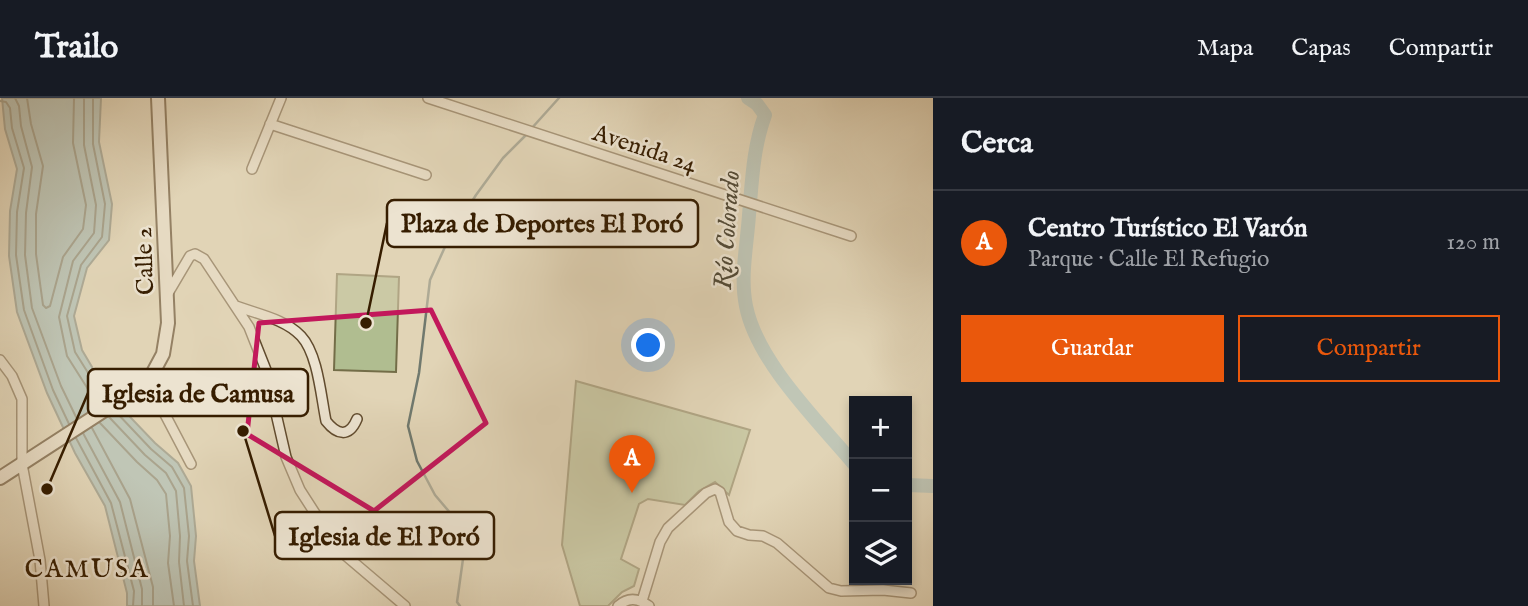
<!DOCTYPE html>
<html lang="es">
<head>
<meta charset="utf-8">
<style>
  body { margin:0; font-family:"IM FELL English",serif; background:#242831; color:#f1f3f6 }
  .controls { position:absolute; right:21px; bottom:21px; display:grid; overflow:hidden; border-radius:0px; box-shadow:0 4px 10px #0003 }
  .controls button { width:63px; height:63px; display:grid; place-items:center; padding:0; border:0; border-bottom:2px solid #363941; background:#171b24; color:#f1f3f6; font:35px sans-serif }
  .you { position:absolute; left:649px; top:248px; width:24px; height:24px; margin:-18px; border:5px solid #fff; border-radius:50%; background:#1a73e8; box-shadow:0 0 0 10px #1a73e833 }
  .badge { display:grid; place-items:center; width:46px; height:46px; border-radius:50%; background:#ea580c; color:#fff; font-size:23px; font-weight:700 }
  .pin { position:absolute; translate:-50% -58px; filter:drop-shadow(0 2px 4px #0008) }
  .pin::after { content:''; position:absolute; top:37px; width:24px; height:21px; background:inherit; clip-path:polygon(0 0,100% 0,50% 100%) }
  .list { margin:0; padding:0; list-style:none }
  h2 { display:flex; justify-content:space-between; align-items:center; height:91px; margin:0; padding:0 28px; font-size:30px }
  h2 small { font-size:23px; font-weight:400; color:#9ea1a6 }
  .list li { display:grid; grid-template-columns:46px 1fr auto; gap:21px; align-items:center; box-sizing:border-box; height:105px; padding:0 28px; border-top:2px solid #363941 }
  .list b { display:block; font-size:26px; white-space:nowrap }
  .list p { margin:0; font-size:23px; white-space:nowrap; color:#9ea1a6 }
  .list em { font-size:23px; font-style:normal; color:#9ea1a6 }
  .actions { display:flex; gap:14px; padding:21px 28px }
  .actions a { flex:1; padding:16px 0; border:2px solid #ea580c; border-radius:0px; text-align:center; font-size:24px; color:#ea580c }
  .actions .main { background:#ea580c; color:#fff }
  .icon { flex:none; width:38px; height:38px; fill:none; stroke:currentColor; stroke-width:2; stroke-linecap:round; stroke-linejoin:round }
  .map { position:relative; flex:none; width:933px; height:508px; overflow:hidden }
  header { display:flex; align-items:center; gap:42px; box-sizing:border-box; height:98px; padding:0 35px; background:#171b24; border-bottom:2px solid #363941 }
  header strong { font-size:33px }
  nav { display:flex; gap:38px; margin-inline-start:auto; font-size:24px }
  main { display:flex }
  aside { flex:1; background:#171b24 }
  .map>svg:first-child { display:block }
</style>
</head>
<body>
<header>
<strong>Trailo</strong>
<nav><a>Mapa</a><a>Capas</a><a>Compartir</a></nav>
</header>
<main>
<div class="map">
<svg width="933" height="508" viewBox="0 0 933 508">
  <rect width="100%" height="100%" fill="#e1d4b6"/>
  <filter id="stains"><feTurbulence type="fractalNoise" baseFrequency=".00286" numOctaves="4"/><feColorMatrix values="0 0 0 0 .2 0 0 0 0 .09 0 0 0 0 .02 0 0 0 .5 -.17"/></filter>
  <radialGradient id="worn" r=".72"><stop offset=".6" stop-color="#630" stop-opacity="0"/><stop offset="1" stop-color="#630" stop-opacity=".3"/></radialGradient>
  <!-- green -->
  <path fill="#b0bd90" stroke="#736d48" stroke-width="2" d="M337,176L399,179L396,274L334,272Z
    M576,283L750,332L729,397L715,384L699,393L685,407L648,401L639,406L621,461L639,471L634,488L622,494L608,508H580L562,447Z"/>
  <!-- water -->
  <path fill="#97b6b7" stroke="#70796e" stroke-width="2" d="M2,0H101L99,44L112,106L109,142L87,170L74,218L82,252L108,296L155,345L178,365L191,388L196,438L194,463L200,508H127V495L105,408L75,355L47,295L17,214L9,158L10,113L17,71L5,31Z"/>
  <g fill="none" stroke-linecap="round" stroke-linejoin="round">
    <!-- shore -->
    <path stroke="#666a5c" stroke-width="2" d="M15,0L19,8L21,28L32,69L26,115L25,157L32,210L61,288L77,321
      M27,0L31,26L43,68L36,116V156L43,207L46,210L50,208L63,159L83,131L86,107L73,45L74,0
      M84,0V47L96,107L94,135L73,163L59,219L67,258L98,307
      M93,0V46L105,106L102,139L81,167L67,218L75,254L105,302
      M0,3L6,4L10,10L12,30L24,70L17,114L16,157L24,212L53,292L69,326
      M116,314L151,351L172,369L184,390L189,438L187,463L193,508
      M109,319L145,357L166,375L176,393L180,438L179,464L184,508
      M100,325L137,364L157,382L166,396L170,438L168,465L174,508
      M92,330L130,401L153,489V508
      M83,335L120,404L142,491V508
      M76,340L111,405L134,493L133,508"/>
    <!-- stream -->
    <path stroke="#70796e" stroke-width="2.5" d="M531,31L559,0
      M460,508L457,504L463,461V430L435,397L417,363L408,328L419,275L430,182L449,140L476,97L503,60L527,36"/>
    <!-- river -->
    <path stroke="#97b6b7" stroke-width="14" d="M748,0L757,6L765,17C753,50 752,83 749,117C747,147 740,179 746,208C757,264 818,323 854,366
      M907,387L933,388"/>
    <!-- street casing -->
    <g stroke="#614b2e" stroke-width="12">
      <path id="street" d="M428,0L851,138
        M270,26L426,77
        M252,71L281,0
        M167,197L190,158L195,156L204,161L249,229L266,272L286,359L300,392L338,451L405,508
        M236,208C257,216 285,221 301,238C318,256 321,299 326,323C337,337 349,340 357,321
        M0,262L12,278L22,301V366L40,462L44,508
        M148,284L191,366
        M642,503L660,444L668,430L706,395L715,391L720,394L729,424L737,433L749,437L763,438L777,445L829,490L841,493L883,492L911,495
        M618,508C628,499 638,500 649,508"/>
    </g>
    <!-- secondary casing -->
    <g stroke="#361d00" stroke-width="16">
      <path id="secondary" d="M0,380L148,284L163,256L168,225L158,0"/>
    </g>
    <!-- street -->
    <use href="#street" stroke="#ece3d0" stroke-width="9"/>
    <!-- secondary -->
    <use href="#secondary" stroke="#ece3d0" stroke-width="12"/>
  </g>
  <!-- marked area -->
  <path d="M0 0H933V508H0ZM431,212L486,325L374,413L247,336L259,225Z" fill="#e1d4b6" fill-opacity=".55" fill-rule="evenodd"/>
  <path fill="none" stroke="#c2185b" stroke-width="5" stroke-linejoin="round" d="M431,212L486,325L374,413L247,336L259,225Z"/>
  <g text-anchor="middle" stroke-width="5" stroke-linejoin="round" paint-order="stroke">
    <!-- street labels -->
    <g font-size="24" fill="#361d00" stroke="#ece3d0">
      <text transform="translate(645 50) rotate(18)" y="8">Avenida 24</text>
      <text transform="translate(144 163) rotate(-92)" y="8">Calle 2</text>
    </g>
    <!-- water labels -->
    <g font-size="26" font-style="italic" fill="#534b37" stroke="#ece3d0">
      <text transform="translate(726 132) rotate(-86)" y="9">Río Colorado</text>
    </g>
    <!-- neighbourhood labels -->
    <g font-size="26" letter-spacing="2" fill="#361d00" stroke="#ece3d0">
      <text x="87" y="479">CAMUSA</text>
    </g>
  </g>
  <!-- callouts -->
  <path fill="none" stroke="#361d00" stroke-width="2.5" d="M366 225L387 125M47 391L88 295M243 333L275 438"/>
  <g fill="#361d00" stroke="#ece3d0" stroke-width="2.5">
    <circle cx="366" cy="225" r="7"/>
    <circle cx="47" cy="391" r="7"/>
    <circle cx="243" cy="333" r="7"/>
  </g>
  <g fill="#ece3d0" stroke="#361d00" stroke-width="2.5">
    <rect x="387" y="102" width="311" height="47" rx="7"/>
    <rect x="88" y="271" width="220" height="47" rx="7"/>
    <rect x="275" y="414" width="219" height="47" rx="7"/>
  </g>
  <g font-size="26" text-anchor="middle" font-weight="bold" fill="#361d00">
    <text x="542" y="134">Plaza de Deportes El Poró</text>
    <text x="198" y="304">Iglesia de Camusa</text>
    <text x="384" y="447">Iglesia de El Poró</text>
  </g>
  <rect width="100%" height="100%" filter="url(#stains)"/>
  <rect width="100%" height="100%" fill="url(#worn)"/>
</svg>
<div class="controls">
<button>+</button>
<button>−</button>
<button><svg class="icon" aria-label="layers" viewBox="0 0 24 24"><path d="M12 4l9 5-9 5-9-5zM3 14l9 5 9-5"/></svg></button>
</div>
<div class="you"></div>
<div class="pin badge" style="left:632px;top:395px">A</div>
</div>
<aside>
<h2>Cerca<small></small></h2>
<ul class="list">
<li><span class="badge">A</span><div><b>Centro Turístico El Varón</b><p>Parque · Calle El Refugio</p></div><em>120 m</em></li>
</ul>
<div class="actions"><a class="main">Guardar</a><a>Compartir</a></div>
</aside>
</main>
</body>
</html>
